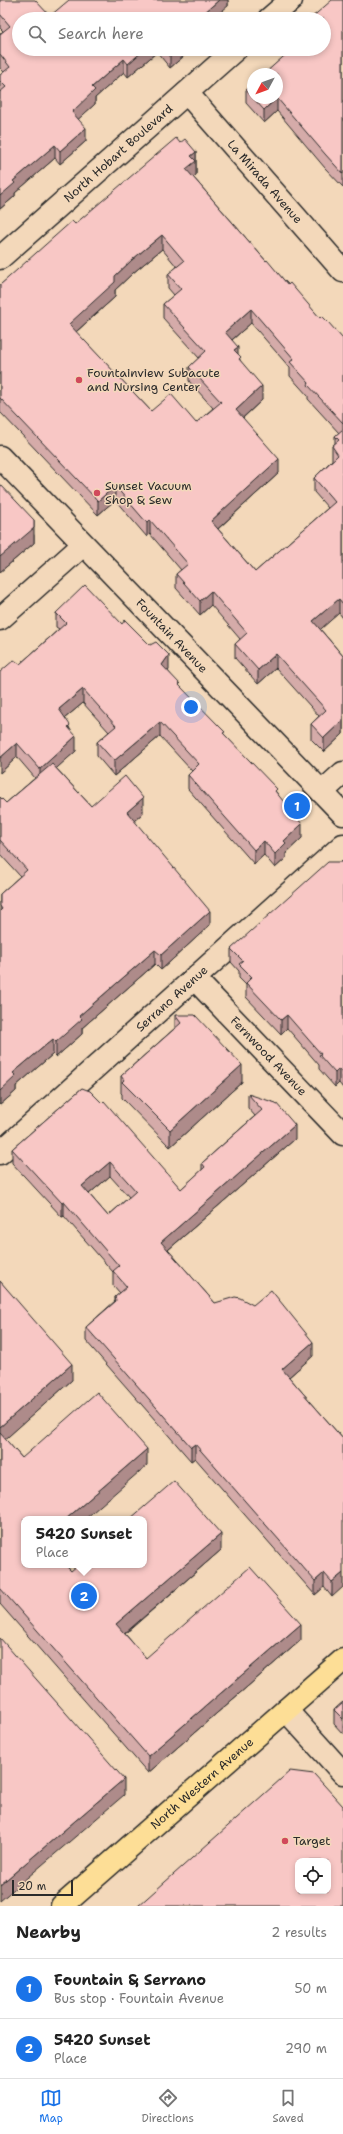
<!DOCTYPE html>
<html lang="en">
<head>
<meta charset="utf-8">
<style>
  body { margin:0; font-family:"Shantell Sans",sans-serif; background:#f6f6f6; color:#222 }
  .controls { position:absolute; right:12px; bottom:12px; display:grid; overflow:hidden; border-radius:8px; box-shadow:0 2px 6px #0003 }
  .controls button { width:36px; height:36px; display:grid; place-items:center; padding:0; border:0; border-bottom:1px solid #e0e0e0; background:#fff; color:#222; font:20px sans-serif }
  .compass { position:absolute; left:247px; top:68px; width:36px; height:36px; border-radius:50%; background:#fff; box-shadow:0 2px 6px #0003; rotate:229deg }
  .scale { position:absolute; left:12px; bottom:10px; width:61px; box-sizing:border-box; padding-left:4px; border:2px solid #2b2b2b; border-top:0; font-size:11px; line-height:14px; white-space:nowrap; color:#2b2b2b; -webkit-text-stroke:3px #f3d8ba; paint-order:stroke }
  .you { position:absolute; left:191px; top:707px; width:14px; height:14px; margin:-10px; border:3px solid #fff; border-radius:50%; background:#1a73e8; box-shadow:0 0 0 6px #1a73e833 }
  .badge { display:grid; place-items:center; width:26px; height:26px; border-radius:50%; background:#1a73e8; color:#fff; font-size:13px; font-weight:700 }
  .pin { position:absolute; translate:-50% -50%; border:2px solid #fff; box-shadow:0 1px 4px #0006 }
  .popup { position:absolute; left:21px; top:1516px; width:126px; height:52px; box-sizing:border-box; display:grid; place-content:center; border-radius:8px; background:#fff; filter:drop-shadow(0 1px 3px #0005); font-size:13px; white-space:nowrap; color:#767676 }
  .popup b { font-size:15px; color:#222 }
  .popup::after { content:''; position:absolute; left:50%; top:100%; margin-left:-8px; border:8px solid transparent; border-top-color:#fff }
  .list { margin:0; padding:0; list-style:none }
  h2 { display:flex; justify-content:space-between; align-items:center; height:52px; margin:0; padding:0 16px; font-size:17px }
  h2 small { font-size:13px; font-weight:400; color:#767676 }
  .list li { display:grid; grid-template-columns:26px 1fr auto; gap:12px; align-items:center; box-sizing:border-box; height:60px; padding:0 16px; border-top:1px solid #e0e0e0 }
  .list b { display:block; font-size:15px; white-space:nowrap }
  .list p { margin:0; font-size:13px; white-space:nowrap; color:#767676 }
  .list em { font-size:13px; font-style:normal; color:#767676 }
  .icon { flex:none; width:22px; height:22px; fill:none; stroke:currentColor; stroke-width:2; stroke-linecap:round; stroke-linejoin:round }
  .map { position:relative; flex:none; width:343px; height:1906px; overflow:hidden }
  .search { position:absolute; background:#fff; box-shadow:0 2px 6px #0003; left:12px; right:12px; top:12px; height:44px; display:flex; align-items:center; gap:10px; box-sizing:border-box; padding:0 14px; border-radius:22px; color:#767676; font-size:15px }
  .sheet { height:172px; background:#fff }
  nav { display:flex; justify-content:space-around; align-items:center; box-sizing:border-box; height:56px; border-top:1px solid #e0e0e0; background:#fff; font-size:11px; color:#767676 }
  nav a { display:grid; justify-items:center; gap:2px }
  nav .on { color:#1a73e8 }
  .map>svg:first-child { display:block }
</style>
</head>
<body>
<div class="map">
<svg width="343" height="1906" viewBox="0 0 343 1906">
  <rect width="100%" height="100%" fill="#f3d8ba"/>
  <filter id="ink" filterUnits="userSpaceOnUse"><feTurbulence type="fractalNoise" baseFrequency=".025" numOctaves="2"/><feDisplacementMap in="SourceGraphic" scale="8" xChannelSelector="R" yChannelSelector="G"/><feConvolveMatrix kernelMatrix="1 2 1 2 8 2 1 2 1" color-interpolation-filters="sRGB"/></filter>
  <g filter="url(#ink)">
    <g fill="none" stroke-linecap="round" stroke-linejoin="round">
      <!-- minor casing -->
      <g stroke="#2b2b2b" stroke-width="25">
        <g id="minor">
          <path d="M269,19L291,0"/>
          <path id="s1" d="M187,93L343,271"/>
          <path id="s2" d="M0,258L236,49"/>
          <path d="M0,619L83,545"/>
          <path d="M322,792L343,773"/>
          <path id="s3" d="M194,978L343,1134"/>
          <path id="s4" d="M0,1153L343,845"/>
          <path d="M286,1710L343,1773"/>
        </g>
      </g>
      <!-- tertiary casing -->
      <g stroke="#2b2b2b" stroke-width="25">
        <g id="tertiary">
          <path id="s5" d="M0,457L343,814"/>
        </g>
      </g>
      <!-- primary casing -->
      <g stroke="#2b2b2b" stroke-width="25">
        <g id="primary">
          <path id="s6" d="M62,1906L343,1660"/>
        </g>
      </g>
      <!-- minor -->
      <use href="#minor" stroke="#f3d8ba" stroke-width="22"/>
      <!-- tertiary -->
      <use href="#tertiary" stroke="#f3d8ba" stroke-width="22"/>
      <!-- primary -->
      <use href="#primary" stroke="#fdde96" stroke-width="22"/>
    </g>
    <!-- wall -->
    <path fill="#d5aba9" stroke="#2b2b2b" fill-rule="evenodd" d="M0,0L50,16L228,0V6L19,49H192L170,68L157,52L128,77L124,72L95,98V104L78,119L86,141L60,164L55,158L15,193V196L0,209V75L4,72L0,68V34L3,31L0,28Z
      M343,0V187L325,168L277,111L264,123L246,103V90L287,54L286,53V49H324Z
      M180,143L196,152V175L193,177L266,261L320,318L343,339V618L339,613L320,629L343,656V734L324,752L311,739V724L319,716L276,668L258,684L235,658V644L240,639L211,605L200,615L176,588V574L181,570L150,534L147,537L115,500L98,515L0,412V285L75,224ZM162,249L177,267L168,274V288L174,295L163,304V318L199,358L189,367V381L213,408L196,423L151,411L76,332L115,297V290L133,273ZM251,323L290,368V376L308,396V399L339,433L335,436V443L332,446V460L314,478V492L328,508L255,572L218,529L279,473L243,418L262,400L241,362L232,340Z
      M0,484L34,535V543L0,572Z
      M56,613L122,624L169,670L168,671L180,687L225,735L277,793L302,838L286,853V858L275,868L264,855L254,864L188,789V775L192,771L160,736L114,776L97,756V742L109,732L83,703L65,718L70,729L76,751L56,768L91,806L143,813L134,821L210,925L161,970L155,964L82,1028V1034L56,1057L53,1054L16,1086V1091L0,1105V894L20,876L0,854V797L6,803L35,778L17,757L0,773L20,664L59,629L56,627Z
      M343,862V1088L339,1083L335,1087L319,1069V1065L287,1028L281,1034L246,997V985L239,978V971L231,962V949Z
      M175,1015L242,1082L170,1147L122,1098V1094L121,1093V1076L175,1028Z
      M82,1088L181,1189L202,1170V1163L255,1116L248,1108V1094L295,1139L168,1250L215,1303L313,1356L289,1377L343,1439L332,1597L324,1587L315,1595L195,1458L191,1461L86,1341V1327L115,1301V1297L120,1293L113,1285V1272L64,1216L62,1217L12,1163V1149ZM110,1176L129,1197L108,1216L89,1194Z
      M0,1281L72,1380L5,1439L22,1458L147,1465L24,1519L71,1571L221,1550L125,1634L146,1658L301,1640L148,1773L0,1604Z
      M343,1702V1734L334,1724V1710Z"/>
    <!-- shaded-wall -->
    <path fill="#ae8b8a" stroke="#2b2b2b" d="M219,0H228V6L212,19H197Z
      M145,49H157V52L128,77V64Z
      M176,49H192L170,68V54Z
      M124,59V72L95,98V104L72,125V112L92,87Z
      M277,98V111L264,123V110Z
      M86,128V141L60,164V151Z
      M55,145V158L15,193V196L0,209V196L13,181Z
      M196,152V175L186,184V169L191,156Z
      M162,235V249L133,273L115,290V297L69,338V324L115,276L133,259Z
      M251,309V323L225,346V332Z
      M238,347V361L234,350Z
      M262,386V400L236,424V410Z
      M279,459V473L211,535V521Z
      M115,486V500L98,515V501Z
      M34,520V543L0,572V557Z
      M150,520V534L147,537V523Z
      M211,591V605L200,615V601Z
      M339,599V613L313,636V621Z
      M276,654V668L258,684V670Z
      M169,655V670L162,679V665Z
      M83,689V703L59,723V709Z
      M343,720V734L324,752V738Z
      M160,722V736L114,776V761Z
      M76,736V751L40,783V769Z
      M17,743V757L0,773V758Z
      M143,798V813L127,827V812Z
      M302,824V838L286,853V858L275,868V854L284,841Z
      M264,841V855L254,864V850Z
      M210,911V925L161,970V955Z
      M155,950V964L82,1028V1034L56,1057V1042L79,1016Z
      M287,1015V1028L281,1034V1020Z
      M53,1039V1054L16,1086V1091L0,1105V1091L13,1073Z
      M242,1065V1082L170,1147V1130Z
      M339,1069V1083L335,1087V1073Z
      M295,1125V1139L161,1256V1242Z
      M110,1162V1176L82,1200V1186Z
      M64,1202V1216L62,1217V1203Z
      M313,1342V1356L282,1383V1369Z
      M72,1364V1380L0,1444V1427Z
      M195,1444V1458L191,1461V1447Z
      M147,1449V1465L85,1519H66Z
      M221,1534V1550L116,1641V1624Z
      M324,1573V1587L315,1595V1581Z
      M343,1573V1587L332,1597V1582Z
      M301,1624V1640L148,1773V1756Z
      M124,1779V1795L0,1901V1885Z"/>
    <!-- building -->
    <path fill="#f8c7c5" stroke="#2b2b2b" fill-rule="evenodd" d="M0,0H35L50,16L69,0H219L197,19H19V49H145L128,64L124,59L92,87L95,90L72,112L86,128L60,151L55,145L13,181L15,183L0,196V92L6,87L0,81V75L10,67L0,54V34L10,26L0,14Z
      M332,0H343V174L325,154L277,98V74H264L292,49H324V19H310Z
      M166,49H176L170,54Z
      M253,83V98L246,90Z
      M253,98H276L264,110Z
      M176,138L180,143L185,139L196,152L191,156L196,161L186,169L266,261L267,260L288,285L290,283L320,318L322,316L328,322L343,339V423L308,385L309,383L290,362L294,359L251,309L225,332L238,347L234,350L241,357L239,359L262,386L236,410L279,459L211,521L255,572L335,502L314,478L338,455L332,446L339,440L335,436L343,429V604L339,599L313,621L343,656V720L324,738L311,724L326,710L276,654L258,670L235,644L247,633L211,591L200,601L176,574L188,564L150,520L147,523L115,486L98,501L0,398V285L72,221L75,224ZM162,235L184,261L168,274L181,289L163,304L206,351L189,367L221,402L196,423L171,394L151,411L69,324L115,282V276L133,259Z
      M0,484L34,520V528L0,557Z
      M85,585L122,624L125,620L150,645L156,642L169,655L162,665L180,684L179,685L219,726L225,732L223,733L277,789L275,791L302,824L284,841L286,843L275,854L264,841L254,850L188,775L199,764L160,722L114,761L97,742L116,726L83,689L59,709L70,725L68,727L76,736L40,769L17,743L0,758V672L14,660L20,664L66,623L56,613Z
      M52,764L91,806L125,776L143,798L127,812L210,911L161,955L155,950L79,1016L82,1019L56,1042L53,1039L13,1073L16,1076L0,1091V911L2,909L0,906V894L27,870L0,840V797L6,803Z
      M328,862H343V1074L339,1069L335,1073L319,1055L321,1054L287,1015L281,1020L246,983L252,977L239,964L243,961L231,949Z
      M175,1015H195L242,1065L170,1130L122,1082L124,1080L121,1076L181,1023Z
      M82,1088L90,1091L102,1103L104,1101L181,1189L205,1167L202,1163L262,1110L248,1094L276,1103L295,1125L161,1242L215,1303L235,1297L240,1298L253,1305L271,1290L313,1342L282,1369L343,1439V1573L332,1582L324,1573L315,1581L195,1444L191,1447L86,1327L116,1301L115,1297L127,1287L113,1271L119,1266L64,1202L62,1203L12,1149ZM110,1162L136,1191L108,1216L82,1186Z
      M0,1281L72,1364L0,1427Z
      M97,1392L147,1449L66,1519H24V1565H65L71,1571L78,1565H144V1519H130L174,1481L221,1534L116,1624L146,1658L250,1567L301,1624L148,1756L0,1588V1433L22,1458Z
      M0,1638L124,1779L0,1885Z
      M343,1702V1719L334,1710Z
      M290,1771L314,1774L343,1806V1906H138ZM298,1861H328V1891H298Z"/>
  </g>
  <!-- markers -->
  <g fill="#d1495b" stroke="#f3d8ba" stroke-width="1.5">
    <circle cx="79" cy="380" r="4"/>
    <circle cx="97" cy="493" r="4"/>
    <circle cx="285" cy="1841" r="4"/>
  </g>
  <g text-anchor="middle" stroke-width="3" stroke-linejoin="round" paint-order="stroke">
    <!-- street labels -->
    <g font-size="12" fill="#2b2b2b" stroke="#f3d8ba">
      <text dy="4" stroke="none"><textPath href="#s2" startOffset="158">North Hobart Boulevard</textPath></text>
      <text dy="4" stroke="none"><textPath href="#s1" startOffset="118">La Mirada Avenue</textPath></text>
      <text dy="4" stroke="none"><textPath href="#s5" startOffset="248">Fountain Avenue</textPath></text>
      <text dy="4" stroke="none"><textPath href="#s4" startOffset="231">Serrano Avenue</textPath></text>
      <text dy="4" stroke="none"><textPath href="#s3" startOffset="108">Fernwood Avenue</textPath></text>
      <text dy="4" stroke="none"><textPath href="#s6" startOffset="186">North Western Avenue</textPath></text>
    </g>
    <!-- poi labels -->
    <g font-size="12" fill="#2b2b2b" stroke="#f3d8ba" text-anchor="start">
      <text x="87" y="377">Fountainview Subacute<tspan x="87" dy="14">and Nursing Center</tspan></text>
      <text x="105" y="490">Sunset Vacuum<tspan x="105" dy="14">Shop &amp; Sew</tspan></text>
      <text x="293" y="1845">Target</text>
    </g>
  </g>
</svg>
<div class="controls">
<button><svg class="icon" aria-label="locate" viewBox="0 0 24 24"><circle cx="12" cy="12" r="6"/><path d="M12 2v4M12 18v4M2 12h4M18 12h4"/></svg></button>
</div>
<svg class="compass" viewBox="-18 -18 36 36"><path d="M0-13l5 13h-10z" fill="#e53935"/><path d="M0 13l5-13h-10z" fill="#767676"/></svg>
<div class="scale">20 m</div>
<div class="you"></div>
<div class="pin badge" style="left:297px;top:806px">1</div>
<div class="pin badge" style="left:84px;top:1596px">2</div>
<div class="popup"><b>5420 Sunset</b>Place</div>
<div class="search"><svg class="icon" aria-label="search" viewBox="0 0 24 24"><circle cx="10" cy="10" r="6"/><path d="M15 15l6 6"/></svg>Search here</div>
</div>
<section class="sheet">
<h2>Nearby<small>2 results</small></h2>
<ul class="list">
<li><span class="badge">1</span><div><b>Fountain &amp; Serrano</b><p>Bus stop · Fountain Avenue</p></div><em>50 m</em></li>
<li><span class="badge">2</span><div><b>5420 Sunset</b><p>Place</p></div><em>290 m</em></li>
</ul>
</section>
<nav>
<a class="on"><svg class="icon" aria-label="map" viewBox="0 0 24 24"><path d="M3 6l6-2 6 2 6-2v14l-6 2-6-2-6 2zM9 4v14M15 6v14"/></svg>Map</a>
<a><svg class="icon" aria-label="directions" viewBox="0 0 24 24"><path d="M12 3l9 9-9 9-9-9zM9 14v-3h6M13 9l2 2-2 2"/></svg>Directions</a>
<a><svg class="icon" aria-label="saved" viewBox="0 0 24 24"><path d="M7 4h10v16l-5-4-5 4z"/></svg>Saved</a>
</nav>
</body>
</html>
